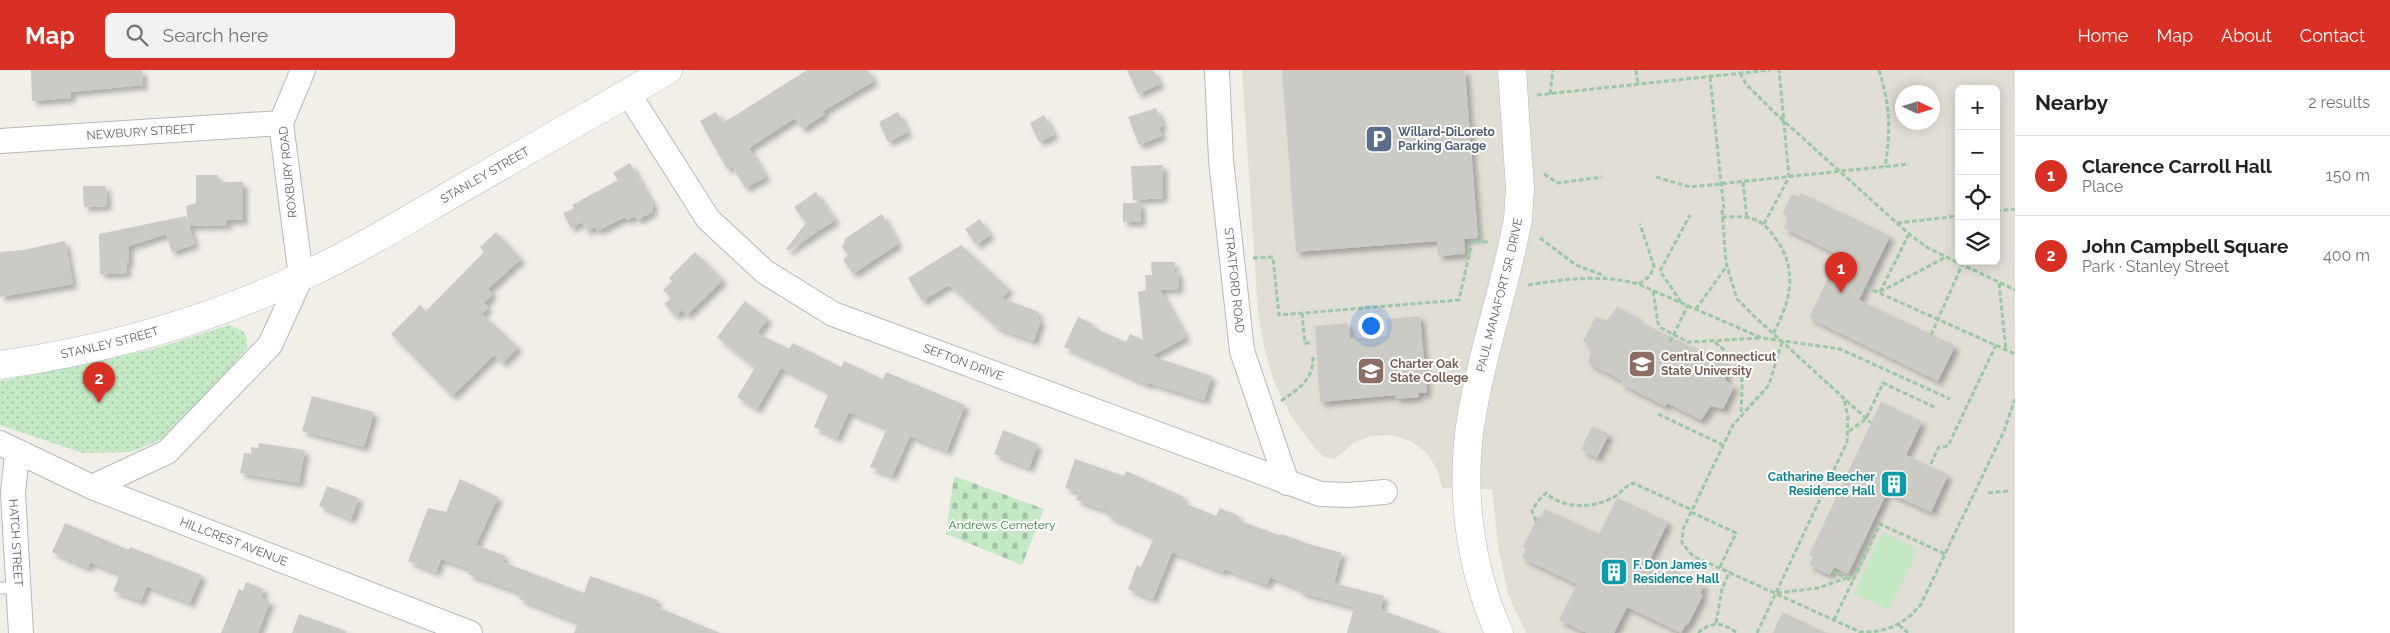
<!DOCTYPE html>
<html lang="en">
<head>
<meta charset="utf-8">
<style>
  body { margin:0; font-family:Raleway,sans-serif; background:#f2f2f2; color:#202124 }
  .controls { position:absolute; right:15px; top:15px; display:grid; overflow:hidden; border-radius:8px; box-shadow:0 2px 12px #0003 }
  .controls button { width:45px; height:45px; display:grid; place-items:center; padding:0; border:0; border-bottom:1px solid #e0e0e0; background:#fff; color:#202124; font:25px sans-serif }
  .compass { position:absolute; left:1895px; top:15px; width:45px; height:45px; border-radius:50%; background:#fff; box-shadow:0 2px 12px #0003; rotate:94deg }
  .you { position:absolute; left:1370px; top:255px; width:18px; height:18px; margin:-12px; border:4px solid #fff; border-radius:50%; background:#1a73e8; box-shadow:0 0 0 8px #1a73e833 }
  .badge { display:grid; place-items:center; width:32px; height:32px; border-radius:50%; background:#d93025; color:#fff; font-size:16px; font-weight:700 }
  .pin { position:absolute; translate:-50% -41px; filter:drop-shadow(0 1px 2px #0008) }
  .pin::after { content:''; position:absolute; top:26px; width:18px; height:15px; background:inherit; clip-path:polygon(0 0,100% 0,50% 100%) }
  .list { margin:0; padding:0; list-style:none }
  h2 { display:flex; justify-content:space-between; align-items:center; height:65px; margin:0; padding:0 20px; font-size:21px }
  h2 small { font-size:16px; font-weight:400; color:#757577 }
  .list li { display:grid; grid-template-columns:32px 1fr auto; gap:15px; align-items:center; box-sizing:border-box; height:80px; padding:0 20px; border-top:1px solid #e0e0e0 }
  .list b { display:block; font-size:19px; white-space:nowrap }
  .list p { margin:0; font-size:16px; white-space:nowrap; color:#757577 }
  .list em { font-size:16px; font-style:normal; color:#757577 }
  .icon { flex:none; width:28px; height:28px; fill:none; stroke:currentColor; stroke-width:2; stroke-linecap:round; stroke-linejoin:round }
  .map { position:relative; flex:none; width:2015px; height:563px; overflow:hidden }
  header { display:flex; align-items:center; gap:30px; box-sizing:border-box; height:70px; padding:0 25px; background:#d93025; color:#fff }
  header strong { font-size:24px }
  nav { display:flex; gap:28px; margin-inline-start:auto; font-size:18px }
  .search { width:350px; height:45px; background:#f2f2f2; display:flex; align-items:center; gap:12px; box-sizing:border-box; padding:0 18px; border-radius:8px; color:#757577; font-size:19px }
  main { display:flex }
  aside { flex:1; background:#fff }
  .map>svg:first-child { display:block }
</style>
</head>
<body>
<header>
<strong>Map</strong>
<div class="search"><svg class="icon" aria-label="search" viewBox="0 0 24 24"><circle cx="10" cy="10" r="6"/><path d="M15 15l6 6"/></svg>Search here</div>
<nav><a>Home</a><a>Map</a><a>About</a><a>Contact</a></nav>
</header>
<main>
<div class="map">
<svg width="2015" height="563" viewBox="0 0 2015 563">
  <defs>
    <pattern id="cemetery-stones" width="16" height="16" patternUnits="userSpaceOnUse" patternTransform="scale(1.25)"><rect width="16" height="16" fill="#c5e8c5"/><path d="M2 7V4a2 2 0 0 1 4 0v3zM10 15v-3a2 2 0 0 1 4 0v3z" fill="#a3c0a4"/></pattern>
    <pattern id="park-dots" width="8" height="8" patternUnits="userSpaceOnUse" patternTransform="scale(1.25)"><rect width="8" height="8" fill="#c5e8c5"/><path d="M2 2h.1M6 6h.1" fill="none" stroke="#a3c0a4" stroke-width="1.8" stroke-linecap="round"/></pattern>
    <filter id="shadow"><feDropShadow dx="4.5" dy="4.5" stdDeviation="2.5" flood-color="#0004"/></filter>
  </defs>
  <rect width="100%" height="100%" fill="#f1efe8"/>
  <!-- education -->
  <path fill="#e1ded6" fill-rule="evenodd" d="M1242,0H2015V563H1526L1508,524L1498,476L1492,419L1442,418L1437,399L1426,382L1410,371L1391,365L1371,366L1353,373L1335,389L1324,387L1317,381L1292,348L1274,312L1264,277L1258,242ZM1959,19H1996V191H1959ZM1902,22H1932V52H1902Z"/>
  <!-- cemetery -->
  <path fill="url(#cemetery-stones)" d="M954,406L1044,439L1022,495L946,464Z"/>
  <!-- park -->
  <path fill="url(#park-dots)" d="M229,255L243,261L247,269V278L180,354L160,370L130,382L83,383L0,355V311L154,279Z"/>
  <!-- pitch -->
  <path fill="#c5e8c5" d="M1882,462L1918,479L1889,540L1854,524Z"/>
  <!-- building -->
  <path fill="#cccac5" filter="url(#shadow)" d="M31,0H142L143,15L71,22V28L32,31Z
    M807,0H868L874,11L823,41L825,44L802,59L795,48L749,78L766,107L745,118L732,96L727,99L700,51L716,42L722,52L731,48Z
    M1127,0H1153L1160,14L1138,24Z
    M1282,0H1465L1478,168L1464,169L1465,184L1438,186L1437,171L1296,182Z
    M1156,38L1163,56L1159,57L1162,66L1139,75L1128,47Z
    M898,42L908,62L888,72L879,52Z
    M1044,45L1054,65L1039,72L1030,53Z
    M630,93L653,134L652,142L638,150L635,146L627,150L625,147L597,161L595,157L587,161L582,152L571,158L563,143L574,138L572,135L618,110L613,103Z
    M1163,95V128L1133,130L1131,96Z
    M196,105H218V112H243V150H227V155L189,156L195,174L172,182L166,164L129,176V193H126L127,203L100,204L99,164L186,146L188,153L186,136L196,133Z
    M83,116H106L107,136L84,137Z
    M816,122L835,150L788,181L786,179L806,153L794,137Z
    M1801,123L1890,166L1859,230L1955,276L1938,311L1809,248L1839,185L1784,158L1789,147L1782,144L1792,124L1799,127Z
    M1123,133H1141V152H1123Z
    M882,144L898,174L853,204L843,190L848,185L842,177L846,168Z
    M980,149L990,165L976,175L965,159Z
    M496,162L521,189L488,219L493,224L484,233L488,237L482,244L518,277L503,293L494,285L452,326L391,264L420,235L426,241L484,182L480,177Z
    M65,171L73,214L0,227V182L23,180Z
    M961,175L1009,219L1002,228L1039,242L1037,248L1041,250L1034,271L998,258L949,215L922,231L908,208Z
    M695,182L723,210L687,245L682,240L676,246L664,234L671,228L663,220L672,211L669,208Z
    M1151,192H1175L1174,201H1178L1179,219L1160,220L1186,267L1152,286L1212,306L1204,330L1149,313L1148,315L1064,277L1078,247L1093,254L1092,257L1126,272L1130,264L1143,270L1138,222L1146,220L1145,205H1152Z
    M745,231L768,249L757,263L789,279L793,273L841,297L844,291L883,309L886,302L965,335L947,381L910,366L892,406L870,397L887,358L849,342L837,368L814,357L829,322L781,298L757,339L737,327L755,298L717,267Z
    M1617,237L1638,248L1637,251L1729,294L1725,310L1734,317L1723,339L1711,336L1701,350L1667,333L1665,336L1621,314L1623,311L1588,293L1592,278L1583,271L1595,247L1607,250Z
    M1420,246L1427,323H1418L1419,327L1396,329L1395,325L1320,332L1315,256L1348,253L1350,269L1387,266L1386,249Z
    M312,326L374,342L364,377L302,361Z
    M1881,332L1922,352L1906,385L1948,405L1931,442L1887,422L1848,504L1834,497L1830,505L1809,495L1813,487L1809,485Z
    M1592,356L1609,364L1597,388L1581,379Z
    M1003,360L1038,374L1029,398L994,384Z
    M259,373L305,380L299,413L240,403L244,383L251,384V377L258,378Z
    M1075,389L1124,406L1126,401L1184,427L1182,432L1216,446L1220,438L1239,446L1238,450L1279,465L1282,464L1309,474L1342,483L1334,513L1384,526L1381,538L1384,541L1440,561L1439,563H1347L1354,537L1299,522L1300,519L1270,507L1267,515L1224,499L1223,502L1172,482L1153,529L1128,519L1137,495L1141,497L1154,467L1106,445L1108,441L1076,430L1079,422L1065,418Z
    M460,409L498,427L476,475L506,486L503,492L584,523L590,506L658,530L655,536L720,563H574L578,552L519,529L521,523L468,504L470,499L441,489L436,502L408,491L428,438L446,442Z
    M327,416L359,428L351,449L319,436Z
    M1617,428L1668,452L1650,489L1704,515L1700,524L1703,525L1688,555L1686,554L1681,563L1627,537L1614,563H1587L1559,550L1577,514L1522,488L1526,479L1523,477L1538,446L1541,447L1545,439L1599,464Z
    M65,453L129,480L130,477L202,505L190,533L147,516L141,531L113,521L120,504L90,492L88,498L52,482Z
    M246,512L264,519L261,528L270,531L258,563H221L239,519L243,521Z
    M1782,542L1826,563H1773Z
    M299,544L346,561V563H292Z"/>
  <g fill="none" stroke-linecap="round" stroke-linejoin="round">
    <!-- service casing -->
    <g stroke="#b5b8bc" stroke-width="13">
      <path id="service" d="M0,518H18"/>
    </g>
    <!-- minor casing -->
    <g stroke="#b5b8bc" stroke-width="26">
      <g id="minor">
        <path id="s1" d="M1217,0L1221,90L1242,281L1287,413"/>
        <path id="s2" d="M628,23L708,149L765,202L833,244L1320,424L1348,425L1385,422"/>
        <path id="s3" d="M0,71L281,53"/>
        <path id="s4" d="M0,373L92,417L470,563"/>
        <path id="s5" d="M17,383L13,423L21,563"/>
        <path d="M92,417L167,382L270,275L301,207L281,53L303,0"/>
      </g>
    </g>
    <!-- tertiary casing -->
    <g stroke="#b5b8bc" stroke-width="29">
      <g id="tertiary">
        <path id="s6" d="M1499,563C1469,495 1459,417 1472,344C1483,278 1506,215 1518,149L1520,119L1512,0"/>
      </g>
    </g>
    <!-- secondary casing -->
    <g stroke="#b6babf" stroke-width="29">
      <g id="secondary">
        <path id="s7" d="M0,295C105,280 211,250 307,204C357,181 404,152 452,124C524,83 596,41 668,0"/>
      </g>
    </g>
    <!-- path -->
    <path stroke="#9cc7a9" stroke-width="3" stroke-dasharray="5 2.5" stroke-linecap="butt" d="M1636,0L1638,14
      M1879,0C1890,35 1891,60 1885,97
      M1740,3L1746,14L1774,42L1909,164L1928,178L2015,220
      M1710,7L1724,140
      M1550,24L1553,0
      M1537,25L1770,0
      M1544,104L1558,113L1602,107
      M1656,107L1690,117L1909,94
      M1743,112L1747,148
      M1722,140L1726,193L1737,229L1754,246L1871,353
      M1996,141L2015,139
      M1722,147C1732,147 1744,146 1753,149C1764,152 1770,161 1776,169C1799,201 1790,232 1773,264
      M1897,153L1959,146
      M1480,154L1481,172
      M1764,154L1789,107L1779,0
      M1540,168L1576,195L1605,206
      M1253,188L1273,187L1279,245L1459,230L1472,171L1489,172
      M1999,213L2006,280
      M1639,214L1650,206L1654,196L1640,154
      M1528,215C1565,209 1602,204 1638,214L1762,268L1840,279L1950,329
      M1866,217L2015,284
      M1653,221L1658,253L1661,258L1688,272L1761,268
      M1880,222L1946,187
      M1880,222L1909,164
      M1681,232L1660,201L1690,145
      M1696,239L1726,197
      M1302,243L1305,273H1310
      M1931,265L1962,195
      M1670,272L1688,235
      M1715,272C1748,300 1742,304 1741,344
      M1782,272L1769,315L1733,355L1683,459L1682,473L1693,486L1860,562C1885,563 1906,554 1921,534L2004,361L2015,329
      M1281,331C1299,318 1313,311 1313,287
      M1658,344L1723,375
      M1849,361L1866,349L1883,313L1936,338
      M1931,394L1938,378L1948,376L1996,275
      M1988,423L2009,421
      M1691,442L1736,463L1720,497
      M1536,451L1532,441L1538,431L1546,423C1564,440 1595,438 1614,427C1621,423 1625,416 1633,413L1692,440
      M1832,501L1853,511
      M1777,523L1818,518L1847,508
      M1834,550L1880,454L1945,484
      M1716,553L1722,519L1730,501
      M1899,555L1908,563
      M1698,563C1711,551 1723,552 1737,563
      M1757,563L1847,372L1848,347L1844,330"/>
    <!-- service -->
    <use href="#service" stroke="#fff" stroke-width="11"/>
    <!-- minor -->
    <use href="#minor" stroke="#fff" stroke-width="24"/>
    <!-- tertiary -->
    <use href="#tertiary" stroke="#fff" stroke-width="28"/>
    <!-- secondary -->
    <use href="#secondary" stroke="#fff" stroke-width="28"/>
  </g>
  <!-- icons -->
  <defs>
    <g id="parking-square" transform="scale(1.4375)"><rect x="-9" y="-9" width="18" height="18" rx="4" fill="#5c6f8a" stroke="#fff"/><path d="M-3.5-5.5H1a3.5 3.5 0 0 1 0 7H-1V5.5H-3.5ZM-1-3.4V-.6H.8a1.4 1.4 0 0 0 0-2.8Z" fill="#fff"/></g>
    <g id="university-square" transform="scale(1.4375)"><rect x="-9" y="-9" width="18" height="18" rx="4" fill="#8d6e63" stroke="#fff"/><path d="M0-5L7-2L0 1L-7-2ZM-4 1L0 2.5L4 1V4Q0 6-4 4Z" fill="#fff"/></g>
    <g id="building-square" transform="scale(1.4375)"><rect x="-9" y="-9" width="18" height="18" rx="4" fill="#0f9aa8" stroke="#fff"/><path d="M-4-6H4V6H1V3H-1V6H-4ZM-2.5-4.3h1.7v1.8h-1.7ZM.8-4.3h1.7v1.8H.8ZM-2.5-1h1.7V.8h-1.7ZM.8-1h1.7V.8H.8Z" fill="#fff"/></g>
  </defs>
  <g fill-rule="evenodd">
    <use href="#parking-square" x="1379" y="69"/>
    <use href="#university-square" x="1642" y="294"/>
    <use href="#university-square" x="1371" y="301"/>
    <use href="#building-square" x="1894" y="414"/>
    <use href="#building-square" x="1614" y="502"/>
  </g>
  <g text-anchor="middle" stroke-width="4" stroke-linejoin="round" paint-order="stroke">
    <!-- street labels -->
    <g font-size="12" fill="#5f6368" stroke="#fff">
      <text dy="4" stroke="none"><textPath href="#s3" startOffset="141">NEWBURY STREET</textPath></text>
      <text transform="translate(288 102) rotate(-96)" y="4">ROXBURY ROAD</text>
      <text dy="4" stroke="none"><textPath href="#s7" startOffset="525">STANLEY STREET</textPath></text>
      <text dy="4" stroke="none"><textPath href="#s1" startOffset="211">STRATFORD ROAD</textPath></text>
      <text dy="4" stroke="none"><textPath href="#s6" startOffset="346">PAUL MANAFORT SR. DRIVE</textPath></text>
      <text dy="4" stroke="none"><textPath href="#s7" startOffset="112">STANLEY STREET</textPath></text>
      <text dy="4" stroke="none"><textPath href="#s2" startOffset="446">SEFTON DRIVE</textPath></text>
      <text dy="4" stroke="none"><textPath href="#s4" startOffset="254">HILLCREST AVENUE</textPath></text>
      <text dy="4" stroke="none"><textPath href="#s5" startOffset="90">HATCH STREET</textPath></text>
    </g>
    <!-- service labels -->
    <g font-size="12" font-weight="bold" fill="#4e5e75" stroke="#fff" text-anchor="start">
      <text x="1398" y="66">Willard-DiLoreto<tspan x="1398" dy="14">Parking Garage</tspan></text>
    </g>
    <!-- education labels -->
    <g font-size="12" font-weight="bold" fill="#785e54" stroke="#fff" text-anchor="start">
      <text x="1661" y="291">Central Connecticut<tspan x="1661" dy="14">State University</tspan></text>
      <text x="1390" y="298">Charter Oak<tspan x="1390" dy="14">State College</tspan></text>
    </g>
    <!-- culture labels -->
    <g font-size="12" font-weight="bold" fill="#0d838f" stroke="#fff" text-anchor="end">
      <text x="1875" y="411">Catharine Beecher<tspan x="1875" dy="14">Residence Hall</tspan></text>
      <text x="1633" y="499" text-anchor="start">F. Don James<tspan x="1633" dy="14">Residence Hall</tspan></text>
    </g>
    <!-- park labels -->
    <g font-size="12" fill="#348238" stroke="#fff">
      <text x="1002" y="459">Andrews Cemetery</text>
    </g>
  </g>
</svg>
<div class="controls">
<button>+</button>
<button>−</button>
<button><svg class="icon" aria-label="locate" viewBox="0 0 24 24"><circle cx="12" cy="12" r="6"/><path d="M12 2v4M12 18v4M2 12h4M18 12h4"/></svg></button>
<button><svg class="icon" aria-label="layers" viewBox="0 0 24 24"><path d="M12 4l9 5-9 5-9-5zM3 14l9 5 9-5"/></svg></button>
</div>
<svg class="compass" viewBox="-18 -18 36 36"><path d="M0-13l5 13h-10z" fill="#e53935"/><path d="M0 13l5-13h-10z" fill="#757577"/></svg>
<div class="you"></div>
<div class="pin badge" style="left:1841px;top:223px">1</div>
<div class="pin badge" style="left:99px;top:333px">2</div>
</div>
<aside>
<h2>Nearby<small>2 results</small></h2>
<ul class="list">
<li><span class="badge">1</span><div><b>Clarence Carroll Hall</b><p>Place</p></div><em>150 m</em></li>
<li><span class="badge">2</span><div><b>John Campbell Square</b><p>Park · Stanley Street</p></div><em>400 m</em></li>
</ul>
</aside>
</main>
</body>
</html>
